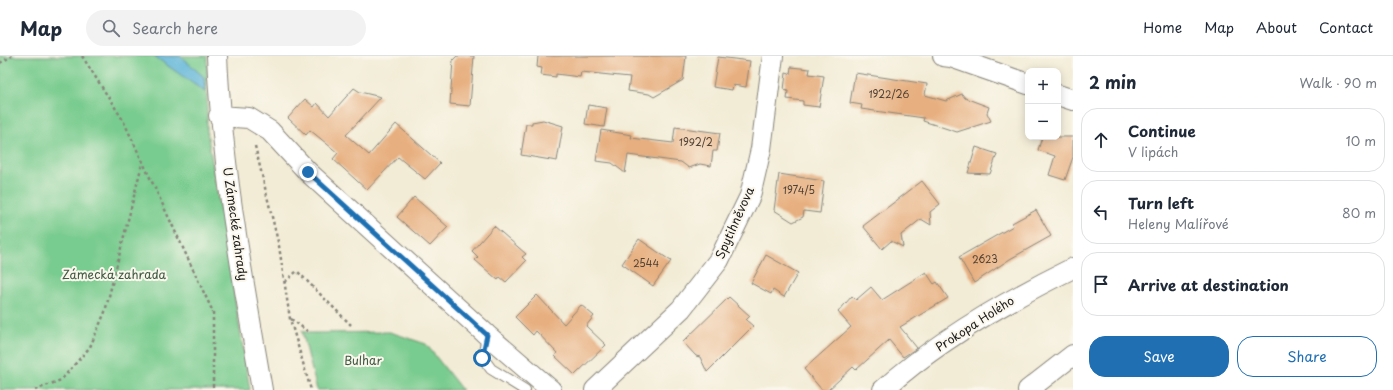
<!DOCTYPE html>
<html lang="en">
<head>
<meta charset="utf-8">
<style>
  body { margin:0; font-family:"Playpen Sans",sans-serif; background:#f2f2f3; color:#1f2937 }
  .controls { position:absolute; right:12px; top:12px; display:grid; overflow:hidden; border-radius:8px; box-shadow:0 2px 10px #0003 }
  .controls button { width:36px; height:36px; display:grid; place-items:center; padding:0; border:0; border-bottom:1px solid #e0e1e3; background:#fff; color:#1f2937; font:20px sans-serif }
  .stop { position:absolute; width:12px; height:12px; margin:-9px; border:3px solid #1f6fb2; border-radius:50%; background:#fff }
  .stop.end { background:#1f6fb2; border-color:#fff; box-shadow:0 1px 4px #0008 }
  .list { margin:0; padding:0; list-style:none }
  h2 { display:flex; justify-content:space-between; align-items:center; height:52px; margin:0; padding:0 16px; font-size:17px }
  h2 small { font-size:13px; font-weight:400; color:#747a83 }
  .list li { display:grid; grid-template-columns:26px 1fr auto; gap:12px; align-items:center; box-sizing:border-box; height:64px; margin:0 8px 8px; padding:0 8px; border:1px solid #e0e1e3; border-radius:16px }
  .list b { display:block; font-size:15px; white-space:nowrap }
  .list p { margin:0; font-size:13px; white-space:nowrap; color:#747a83 }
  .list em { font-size:13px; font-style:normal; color:#747a83 }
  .actions { display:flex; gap:8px; padding:12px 16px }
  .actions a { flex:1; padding:9px 0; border:1px solid #1f6fb2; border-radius:16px; text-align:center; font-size:14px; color:#1f6fb2 }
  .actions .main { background:#1f6fb2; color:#fff }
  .icon { flex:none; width:22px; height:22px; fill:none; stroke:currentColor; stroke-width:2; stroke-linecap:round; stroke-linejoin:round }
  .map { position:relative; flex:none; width:1073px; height:334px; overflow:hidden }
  header { display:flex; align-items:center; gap:24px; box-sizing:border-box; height:56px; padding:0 20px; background:#fff; border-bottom:1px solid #e0e1e3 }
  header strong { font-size:19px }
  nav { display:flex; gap:22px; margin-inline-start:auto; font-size:14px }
  .search { width:280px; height:36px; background:#f2f2f3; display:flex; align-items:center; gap:10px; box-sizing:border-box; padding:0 14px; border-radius:22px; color:#747a83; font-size:15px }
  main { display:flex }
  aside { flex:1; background:#fff }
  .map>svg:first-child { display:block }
</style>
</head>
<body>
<header>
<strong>Map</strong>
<div class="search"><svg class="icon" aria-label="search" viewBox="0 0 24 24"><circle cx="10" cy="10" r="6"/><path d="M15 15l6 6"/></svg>Search here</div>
<nav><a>Home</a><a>Map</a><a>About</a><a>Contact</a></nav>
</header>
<main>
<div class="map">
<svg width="1073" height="334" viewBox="0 0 1073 334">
  <rect width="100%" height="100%" fill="#fbf7ec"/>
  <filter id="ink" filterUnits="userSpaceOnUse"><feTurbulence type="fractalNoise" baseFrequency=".025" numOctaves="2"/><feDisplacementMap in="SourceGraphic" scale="8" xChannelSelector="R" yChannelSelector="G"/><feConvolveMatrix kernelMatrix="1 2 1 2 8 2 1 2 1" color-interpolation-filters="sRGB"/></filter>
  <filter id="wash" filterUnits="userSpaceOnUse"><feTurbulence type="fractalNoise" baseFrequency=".012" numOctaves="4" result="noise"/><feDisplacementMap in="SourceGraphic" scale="16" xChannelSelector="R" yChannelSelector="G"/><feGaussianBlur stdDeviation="0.9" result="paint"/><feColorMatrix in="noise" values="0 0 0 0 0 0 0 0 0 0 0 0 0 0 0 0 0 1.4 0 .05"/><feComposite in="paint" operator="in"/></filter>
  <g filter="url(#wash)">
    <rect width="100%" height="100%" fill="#f2ecd6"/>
    <!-- green -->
    <path fill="#79cc8f" stroke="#4a7456" d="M0,0H207V75L250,334H0Z
      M302,275L310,277L390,276L426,288L462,334H317Z"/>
    <!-- water -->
    <path fill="#5ab3d8" stroke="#3b687a" d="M154,0H180L204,21L205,36Z"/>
    <g id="blocks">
      <!-- building -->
      <path fill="#e7af7f" d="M457,0H474L470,50L450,48L453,4Z
        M538,0H686L683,24L654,41L649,38L628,35L630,21L581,16L580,21L556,18V21L541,19L542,12L537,11Z
        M718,1L750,5L746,31L733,29L732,34L713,31Z
        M791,11L810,13L809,18L824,20L819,51L803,49V45L787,43L788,35L784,34L786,17L790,18Z
        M855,17L927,28L925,39L946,45L962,38L965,42L989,51L987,57L991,65L957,76L923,65L924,62L861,53L862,49L850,47Z
        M354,32L360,36L381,41L346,79L369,99L396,68L440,107L425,123L398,101L367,134L333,103L338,97L310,74L306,79L288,62L305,43L314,51L317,47L329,60Z
        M588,49L607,52L604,71L585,68Z
        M543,64L563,70L557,105L521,99L526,68H532V66Z
        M675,71L720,77L717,95H713L711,110L700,108L689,112L681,106L628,99L625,117L612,107L596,105L601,74L632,79L631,82L673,87Z
        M1042,81H1073V101L1065,124L1049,119L1055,100L1038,94Z
        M976,91L997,98L990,118L968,117Z
        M779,118L824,125L820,157L804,155L803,161L793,166L774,154Z
        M922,125L940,148L930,156L931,169L921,163L901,179L903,191L891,185L882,193L863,170Z
        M414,141L448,171L430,190L397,161Z
        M1036,154L1051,180L1010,203L974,227L959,201L1013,170L1012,167Z
        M494,170L526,198L522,201L526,205L506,226L500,221L498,224L475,204L478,201L472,195Z
        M639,183L671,205L653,230L622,208Z
        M766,199L798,217L784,241L773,234L771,238L751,227Z
        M926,216L934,228L937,226L948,242L900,271L917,292L903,301L889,284L856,314L853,311L828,334H822L804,313L851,271L838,256L852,240L856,244L871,231L882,244Z
        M537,239L564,268L581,249L594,260L586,270L606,289L575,319L555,300L557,297L536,275L533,279L515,261Z
        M729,241L750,260L746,264L753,270L707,316L700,301L696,300L683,286Z"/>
    </g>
  </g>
  <g filter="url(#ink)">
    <use href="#blocks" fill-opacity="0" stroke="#878479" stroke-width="1"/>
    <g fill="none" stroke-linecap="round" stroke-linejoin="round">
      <!-- service casing -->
      <g stroke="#878479" stroke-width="12">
        <path id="service" d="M487,279L483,302L491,313L525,334"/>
      </g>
      <!-- minor casing -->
      <g stroke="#878479" stroke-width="22">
        <path id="minor" d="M217,0C222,112 243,223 262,334
          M943,0L951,1L1028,28
          M1058,39L1073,44
          M219,60L249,62L270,75L308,116L487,279L551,334
          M595,334L681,253L719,204L750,140L761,93L773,0
          M883,334C938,284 1006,245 1073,212
          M1028,334L1073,299"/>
      </g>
      <!-- path -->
      <path stroke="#878479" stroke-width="2.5" stroke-dasharray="3 3" stroke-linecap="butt" d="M82,0L123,64L213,256V334
        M0,7L12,0
        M255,90L279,190L290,263L311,334
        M285,226L297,215L351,269
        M291,263L310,277
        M35,334L61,324L90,291L105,256L143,104"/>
      <!-- service -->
      <use href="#service" stroke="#fff" stroke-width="10"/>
      <!-- minor -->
      <use href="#minor" stroke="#fff" stroke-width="20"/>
    </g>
  </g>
  <g fill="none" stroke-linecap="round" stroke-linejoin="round" filter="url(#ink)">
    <!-- route -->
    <path stroke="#1f6fb2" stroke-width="5" d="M308,116L487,279L482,302"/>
  </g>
  <g text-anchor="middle" stroke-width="4" stroke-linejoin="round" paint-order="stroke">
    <!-- number labels -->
    <g font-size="10" fill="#4f4135">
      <text x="889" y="42">1922/26</text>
      <text x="696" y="90">1992/2</text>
      <text x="799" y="138">1974/5</text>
      <text x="985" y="207">2623</text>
      <text x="646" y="211">2544</text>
    </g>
    <!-- street labels -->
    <g font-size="12" fill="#1c1c1c" stroke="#fbf7ec">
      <text transform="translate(735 167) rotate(-66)" y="4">Spytihněvova</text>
      <text transform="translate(235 168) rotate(82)" y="4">U Zámecké zahrady</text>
      <text transform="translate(975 268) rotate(-33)" y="4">Prokopa Holého</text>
    </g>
    <!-- park labels -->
    <g font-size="12" fill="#3d5a44" stroke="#fbf7ec">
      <text x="114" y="223">Zámecká zahrada</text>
      <text x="363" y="309">Bulhar</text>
    </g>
  </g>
</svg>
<div class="controls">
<button>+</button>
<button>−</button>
</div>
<div class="stop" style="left:482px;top:302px"></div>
<div class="stop end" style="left:308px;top:116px"></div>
</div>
<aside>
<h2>2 min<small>Walk · 90 m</small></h2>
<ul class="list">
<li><svg class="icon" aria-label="ahead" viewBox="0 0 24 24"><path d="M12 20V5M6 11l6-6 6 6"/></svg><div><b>Continue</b><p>V lipách</p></div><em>10 m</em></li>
<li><svg class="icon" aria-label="left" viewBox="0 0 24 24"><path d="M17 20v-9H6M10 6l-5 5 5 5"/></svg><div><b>Turn left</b><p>Heleny Malířové</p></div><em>80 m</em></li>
<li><svg class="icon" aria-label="arrive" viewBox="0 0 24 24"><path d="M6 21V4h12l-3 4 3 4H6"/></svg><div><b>Arrive at destination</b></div></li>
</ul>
<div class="actions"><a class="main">Save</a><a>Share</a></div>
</aside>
</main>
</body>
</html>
